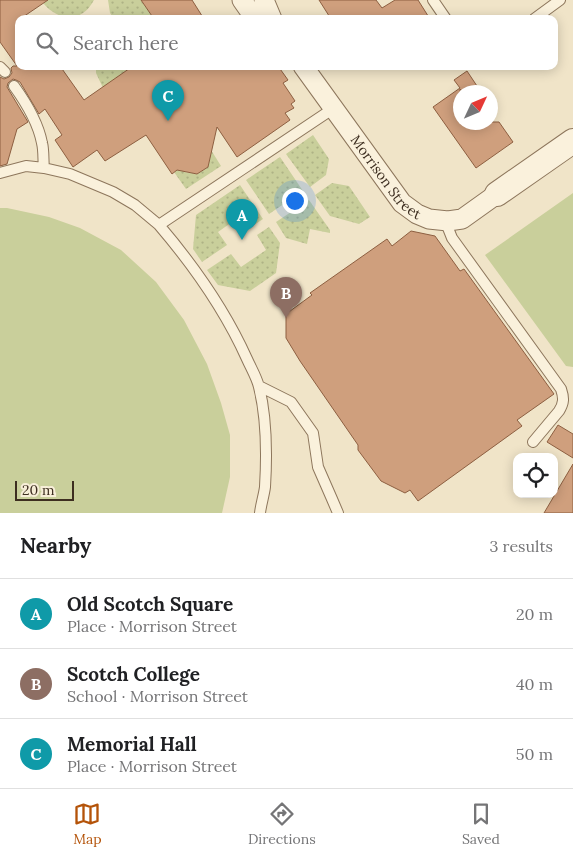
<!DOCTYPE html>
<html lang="en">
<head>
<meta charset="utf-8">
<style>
  body { margin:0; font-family:Lora,serif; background:#f6f6f6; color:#202124 }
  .controls { position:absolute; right:15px; bottom:15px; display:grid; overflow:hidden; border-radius:10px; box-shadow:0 2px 12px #0003 }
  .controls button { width:45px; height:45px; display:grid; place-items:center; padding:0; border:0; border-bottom:1px solid #e0e0e0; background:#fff; color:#202124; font:25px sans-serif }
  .compass { position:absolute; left:453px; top:85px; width:45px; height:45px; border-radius:50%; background:#fff; box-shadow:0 2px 12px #0003; rotate:46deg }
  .scale { position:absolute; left:15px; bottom:12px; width:59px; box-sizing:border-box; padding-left:5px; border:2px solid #3d2e20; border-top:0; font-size:14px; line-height:18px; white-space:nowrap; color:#3d2e20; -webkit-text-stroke:4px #f7eed8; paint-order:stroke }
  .you { position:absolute; left:294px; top:200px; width:18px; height:18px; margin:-12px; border:4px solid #fff; border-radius:50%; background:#1a73e8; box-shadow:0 0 0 8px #1a73e833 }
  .badge { display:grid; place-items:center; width:32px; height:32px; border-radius:50%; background:#b45309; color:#fff; font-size:16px; font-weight:700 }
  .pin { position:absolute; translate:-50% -41px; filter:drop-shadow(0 1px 2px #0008) }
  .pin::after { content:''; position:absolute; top:26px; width:18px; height:15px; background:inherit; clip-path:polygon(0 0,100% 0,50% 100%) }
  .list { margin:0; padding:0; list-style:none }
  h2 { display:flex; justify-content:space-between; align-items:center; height:65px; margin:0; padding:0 20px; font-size:21px }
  h2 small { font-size:16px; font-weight:400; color:#757577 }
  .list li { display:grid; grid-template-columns:32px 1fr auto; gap:15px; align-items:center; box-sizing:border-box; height:70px; padding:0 20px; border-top:1px solid #e0e0e0 }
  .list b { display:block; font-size:19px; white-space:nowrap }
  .list p { margin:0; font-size:16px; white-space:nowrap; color:#757577 }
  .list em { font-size:16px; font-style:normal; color:#757577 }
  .icon { flex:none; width:28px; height:28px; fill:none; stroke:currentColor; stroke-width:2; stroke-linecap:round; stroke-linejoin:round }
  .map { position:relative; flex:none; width:573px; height:513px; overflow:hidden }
  .search { position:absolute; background:#fff; box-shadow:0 2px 12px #0003; left:15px; right:15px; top:15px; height:55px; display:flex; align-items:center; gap:12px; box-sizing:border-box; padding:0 18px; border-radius:10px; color:#757577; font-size:19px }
  .sheet { height:275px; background:#fff }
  nav { display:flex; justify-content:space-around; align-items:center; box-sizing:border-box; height:70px; border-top:1px solid #e0e0e0; background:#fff; font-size:14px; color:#757577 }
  nav a { display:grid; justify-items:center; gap:2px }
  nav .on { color:#b45309 }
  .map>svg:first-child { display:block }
</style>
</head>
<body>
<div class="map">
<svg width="573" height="513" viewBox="0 0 573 513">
  <defs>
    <pattern id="green-dots" width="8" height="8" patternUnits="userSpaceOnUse" patternTransform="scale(1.25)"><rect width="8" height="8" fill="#c9cf9b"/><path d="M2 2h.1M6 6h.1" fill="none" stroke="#aeb285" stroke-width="1.8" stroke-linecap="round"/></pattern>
  </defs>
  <rect width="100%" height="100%" fill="#f0e4c8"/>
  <!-- green -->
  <path fill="url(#green-dots)" d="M48,0H94C82,23 59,22 43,3Z
    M108,0H141L154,19H114L110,13Z
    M96,66H133L103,88L96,73Z
    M313,135L329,159L326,175L310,187L286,154Z
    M211,150L221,166L186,189L174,172L182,167L185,172L197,174L208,167Z
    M280,157L303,191L269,214L246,180Z
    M332,183L349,186L370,217L359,224L330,216L315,195Z
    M240,185L263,219L251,227L242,215L218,232L227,245L202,262L193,249L196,215Z
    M309,200L330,230V233L310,229L307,244L286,238L276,222Z
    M269,227L280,243L276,273L250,291L218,285L207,270L231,254L241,267L266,250L257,235Z"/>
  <!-- pitch -->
  <path fill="#c9cf9b" d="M573,193V367L566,366L485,255Z
    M0,208H7L49,217L80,228L121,250L156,282L184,320L207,364L221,403L230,435V477L222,513H0Z"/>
  <!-- building -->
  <path fill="#cf9f7d" stroke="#8d5f41" d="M0,0H48L20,19H19V66H60L84,100L133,66H278L288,80L283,83L295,101L291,104L294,108L285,113L290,120L237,157L217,127L208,167L197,174L177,170L172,174L146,135L105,161L97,150L73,167L55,140L62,135L45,109L39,114L20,82L16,80L13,79L8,83L7,87L28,122L17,129L7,164L0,166V77L4,79L9,77L12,73L11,68L13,66H17L0,42Z
    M141,0H192L204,19H154Z
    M319,0H376L382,8L395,0H418L430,19H331Z
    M467,71L481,92H463L460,89V122H499L513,142L476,168L433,107L460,88L454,80Z
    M411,231L435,236L460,271L464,269L554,394L517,420L522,426L418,501L410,490L405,493L381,481L358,450V445L300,361L286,338V314L312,295L310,293L387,239L392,246Z
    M558,425L573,434V458L547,442Z
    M573,464V513H544Z"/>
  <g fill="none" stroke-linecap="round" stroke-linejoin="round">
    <!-- service casing -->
    <g stroke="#8d765c" stroke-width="12">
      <path id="service" d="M433,0L446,19
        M534,19L560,0
        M0,67L5,72
        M14,86C27,104 38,122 42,143C44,151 43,160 44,168
        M0,173L26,166L44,168L70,174L113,192L135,205L159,225
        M448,221V228L452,238L561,389C564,398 564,403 559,411L533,442
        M259,386L291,402L313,433L318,467L332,499L338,513
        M260,513C261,504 264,495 265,487C267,454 267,419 259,387C257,378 251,368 247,359C225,310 194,266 159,225L334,108"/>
    </g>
    <!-- minor casing -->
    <g stroke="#8d765c" stroke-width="21">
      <g id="minor">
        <path d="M242,0L249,10L261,19"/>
        <path d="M264,0L272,19"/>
        <path id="s1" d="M303,66L402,203L417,214L429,219L448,221L462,219L497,194"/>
      </g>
    </g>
    <!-- tertiary casing -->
    <g stroke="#8d765c" stroke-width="26">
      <path id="tertiary" d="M497,194L573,141"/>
    </g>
    <!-- service -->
    <use href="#service" stroke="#faf1dc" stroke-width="10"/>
    <!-- minor -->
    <use href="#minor" stroke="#faf1dc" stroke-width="19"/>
    <!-- tertiary -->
    <use href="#tertiary" stroke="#faf1dc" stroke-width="24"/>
  </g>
  <g text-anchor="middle" stroke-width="4.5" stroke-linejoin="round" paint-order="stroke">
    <!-- street labels -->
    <g font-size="14" fill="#3d2e20" stroke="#f7eed8">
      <text dy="5" stroke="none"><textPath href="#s1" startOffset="139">Morrison Street</textPath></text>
    </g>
  </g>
</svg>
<div class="controls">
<button><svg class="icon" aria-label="locate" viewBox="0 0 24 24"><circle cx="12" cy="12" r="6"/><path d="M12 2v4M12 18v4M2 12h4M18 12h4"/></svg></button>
</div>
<svg class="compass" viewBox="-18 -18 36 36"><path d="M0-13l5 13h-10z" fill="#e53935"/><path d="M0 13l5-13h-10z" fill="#757577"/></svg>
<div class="scale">20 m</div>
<div class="you"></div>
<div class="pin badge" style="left:242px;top:240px;background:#0f9aa8">A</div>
<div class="pin badge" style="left:286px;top:318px;background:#8d6e63">B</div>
<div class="pin badge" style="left:168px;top:121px;background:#0f9aa8">C</div>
<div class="search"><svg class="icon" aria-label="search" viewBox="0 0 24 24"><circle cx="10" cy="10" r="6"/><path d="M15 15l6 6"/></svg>Search here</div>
</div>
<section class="sheet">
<h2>Nearby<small>3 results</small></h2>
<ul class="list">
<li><span class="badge" style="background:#0f9aa8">A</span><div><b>Old Scotch Square</b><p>Place · Morrison Street</p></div><em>20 m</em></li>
<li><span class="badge" style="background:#8d6e63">B</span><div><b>Scotch College</b><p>School · Morrison Street</p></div><em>40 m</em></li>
<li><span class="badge" style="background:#0f9aa8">C</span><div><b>Memorial Hall</b><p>Place · Morrison Street</p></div><em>50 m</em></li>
</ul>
</section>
<nav>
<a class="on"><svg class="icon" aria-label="map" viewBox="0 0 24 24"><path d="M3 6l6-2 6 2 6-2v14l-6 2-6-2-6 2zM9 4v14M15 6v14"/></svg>Map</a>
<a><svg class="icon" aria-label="directions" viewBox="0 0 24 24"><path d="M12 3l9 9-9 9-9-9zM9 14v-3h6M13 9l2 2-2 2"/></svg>Directions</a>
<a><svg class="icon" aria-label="saved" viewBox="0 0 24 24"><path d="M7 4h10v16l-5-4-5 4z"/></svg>Saved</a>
</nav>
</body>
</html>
